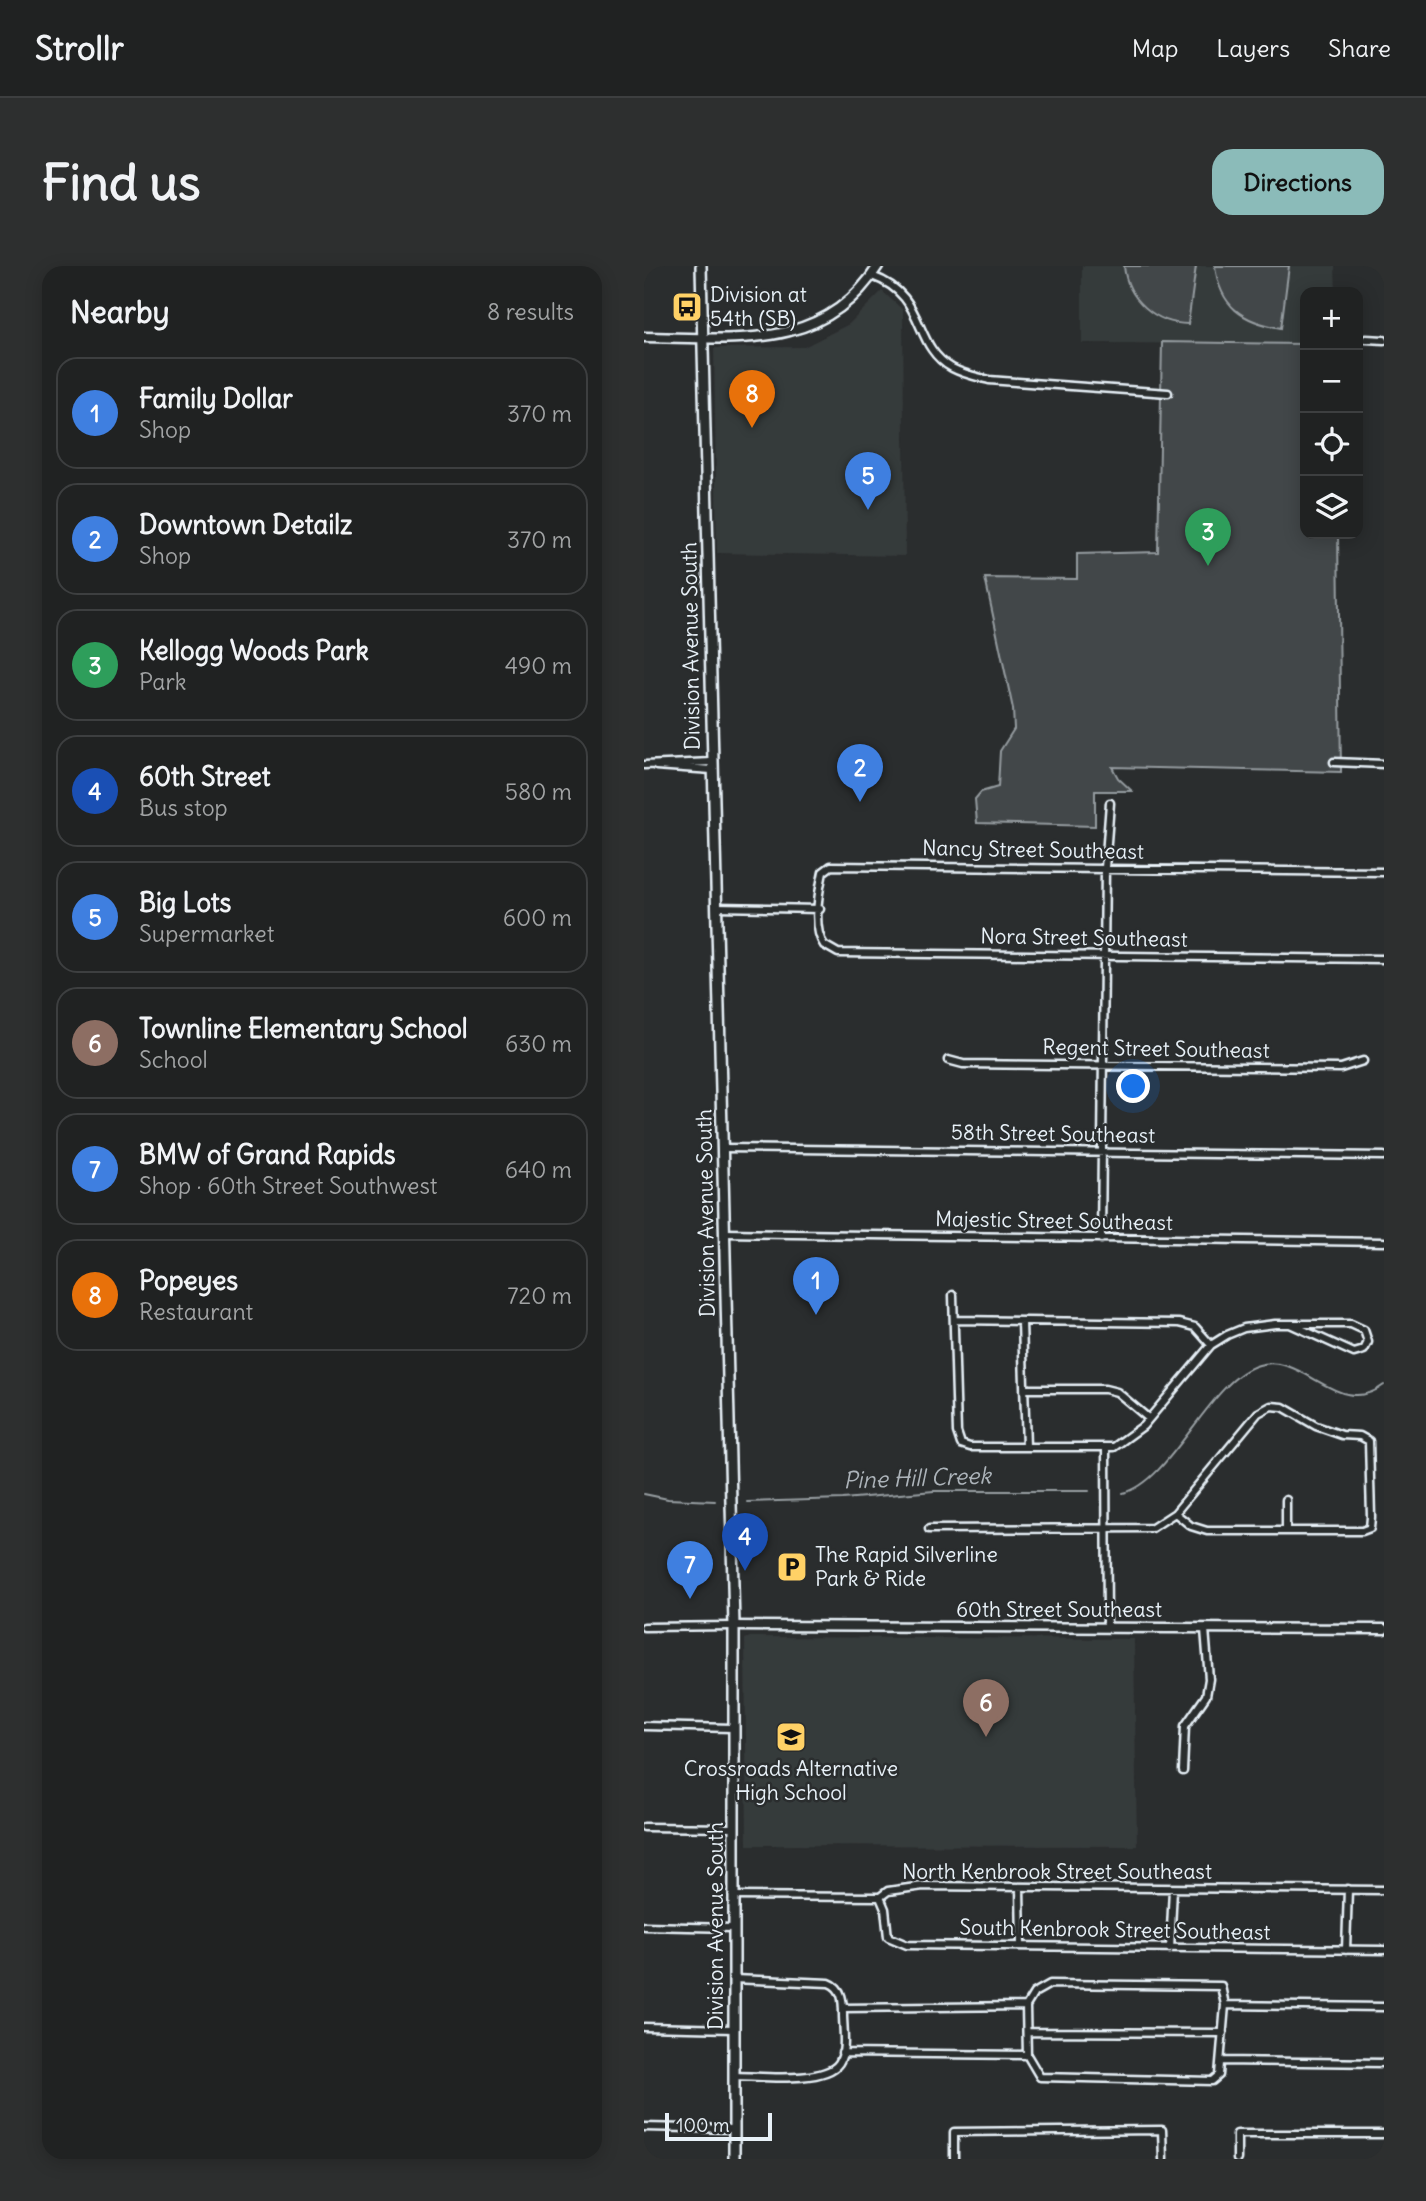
<!DOCTYPE html>
<html lang="en">
<head>
<meta charset="utf-8">
<style>
  body { margin:0; font-family:Delius,sans-serif; background:#2d2f2f; color:#f1f3f6 }
  .controls { position:absolute; right:21px; top:21px; display:grid; overflow:hidden; border-radius:14px; box-shadow:0 4px 18px #0003 }
  .controls button { width:63px; height:63px; display:grid; place-items:center; padding:0; border:0; border-bottom:2px solid #3d3f40; background:#202222; color:#f1f3f6; font:35px sans-serif }
  .scale { position:absolute; left:21px; bottom:18px; width:107px; box-sizing:border-box; padding-left:7px; border:4px solid #e8f1f8; border-top:0; font-size:19px; line-height:24px; white-space:nowrap; color:#e8f1f8; -webkit-text-stroke:5px #2a2d2e; paint-order:stroke }
  .you { position:absolute; left:490px; top:821px; width:24px; height:24px; margin:-18px; border:5px solid #fff; border-radius:50%; background:#1a73e8; box-shadow:0 0 0 10px #1a73e833 }
  .badge { display:grid; place-items:center; width:46px; height:46px; border-radius:50%; background:#8bbbb9; color:#fff; font-size:23px; font-weight:700 }
  .pin { position:absolute; translate:-50% -58px; filter:drop-shadow(0 2px 4px #0008) }
  .pin::after { content:''; position:absolute; top:37px; width:24px; height:21px; background:inherit; clip-path:polygon(0 0,100% 0,50% 100%) }
  .list { margin:0; padding:0; list-style:none }
  h2 { display:flex; justify-content:space-between; align-items:center; height:91px; margin:0; padding:0 28px; font-size:30px }
  h2 small { font-size:23px; font-weight:400; color:#a2a4a5 }
  .list li { display:grid; grid-template-columns:46px 1fr auto; gap:21px; align-items:center; box-sizing:border-box; height:112px; margin:0 14px 14px; padding:0 14px; border:2px solid #3d3f40; border-radius:21px }
  .list b { display:block; font-size:26px; white-space:nowrap }
  .list p { margin:0; font-size:23px; white-space:nowrap; color:#a2a4a5 }
  .list em { font-size:23px; font-style:normal; color:#a2a4a5 }
  .icon { flex:none; width:38px; height:38px; fill:none; stroke:currentColor; stroke-width:2; stroke-linecap:round; stroke-linejoin:round }
  .map { position:relative; flex:none; width:740px; height:1893px; overflow:hidden; border-radius:21px }
  header { display:flex; align-items:center; gap:42px; box-sizing:border-box; height:98px; padding:0 35px; background:#202222; border-bottom:2px solid #3d3f40 }
  header strong { font-size:33px }
  nav { display:flex; gap:38px; margin-inline-start:auto; font-size:24px }
  .intro { display:flex; align-items:center; justify-content:space-between; box-sizing:border-box; height:168px; padding:0 42px }
  h1 { margin:0; font-size:49px }
  .button { padding:18px 32px; border-radius:21px; background:#8bbbb9; color:#111; font-size:24px; font-weight:700 }
  main { display:flex; gap:42px; padding:0 42px }
  aside { flex:1; background:#202222; border-radius:21px; box-shadow:0 4px 18px #0003 }
  .map>svg:first-child { display:block }
</style>
</head>
<body>
<header>
<strong>Strollr</strong>
<nav><a>Map</a><a>Layers</a><a>Share</a></nav>
</header>
<div class="intro"><h1>Find us</h1><a class="button">Directions</a></div>
<main>
<aside>
<h2>Nearby<small>8 results</small></h2>
<ul class="list">
<li><span class="badge" style="background:#3f7fe0">1</span><div><b>Family Dollar</b><p>Shop</p></div><em>370 m</em></li>
<li><span class="badge" style="background:#3f7fe0">2</span><div><b>Downtown Detailz</b><p>Shop</p></div><em>370 m</em></li>
<li><span class="badge" style="background:#2e9e5b">3</span><div><b>Kellogg Woods Park</b><p>Park</p></div><em>490 m</em></li>
<li><span class="badge" style="background:#1a4fb4">4</span><div><b>60th Street</b><p>Bus stop</p></div><em>580 m</em></li>
<li><span class="badge" style="background:#3f7fe0">5</span><div><b>Big Lots</b><p>Supermarket</p></div><em>600 m</em></li>
<li><span class="badge" style="background:#8d6e63">6</span><div><b>Townline Elementary School</b><p>School</p></div><em>630 m</em></li>
<li><span class="badge" style="background:#3f7fe0">7</span><div><b>BMW of Grand Rapids</b><p>Shop · 60th Street Southwest</p></div><em>640 m</em></li>
<li><span class="badge" style="background:#e8710a">8</span><div><b>Popeyes</b><p>Restaurant</p></div><em>720 m</em></li>
</ul>
</aside>
<div class="map">
<svg width="740" height="1893" viewBox="0 0 740 1893">
  <rect width="100%" height="100%" fill="#2a2d2e"/>
  <filter id="ink" filterUnits="userSpaceOnUse"><feTurbulence type="fractalNoise" baseFrequency=".0143" numOctaves="2"/><feDisplacementMap in="SourceGraphic" scale="14" xChannelSelector="R" yChannelSelector="G"/><feConvolveMatrix kernelMatrix="1 2 1 2 8 2 1 2 1" color-interpolation-filters="sRGB"/></filter>
  <g filter="url(#ink)">
    <!-- built -->
    <path fill="#363a3b" d="M438,0H691L692,26H661V78L438,77Z
      M238,25L259,44L261,290L73,287L70,82L160,81L205,58Z
      M106,1371L490,1373L493,1580L103,1579L101,1373Z"/>
    <!-- green -->
    <path fill="#424648" stroke="#959ca0" stroke-width="2" d="M480,0H552L544,58C512,58 483,33 480,0Z
      M571,0H645L637,62C599,56 576,41 571,0Z
      M518,76L661,78V268H694L697,506L468,501L474,512L488,525H451V560L333,557L331,533L337,526L354,521L356,485L370,463L369,443L341,312L433,313V288L514,286Z"/>
    <g fill="none" stroke-linecap="round" stroke-linejoin="round">
      <!-- stream -->
      <path stroke="#989fa3" stroke-width="2" d="M479,1227C528,1216 566,1112 615,1099C661,1086 694,1154 740,1119
        M0,1228L24,1233L71,1235
        M103,1236L199,1233L290,1225H445"/>
      <!-- street casing -->
      <g stroke="#e8f1f8" stroke-width="11">
        <path id="street" d="M228,10C284,30 267,79 308,102C319,108 333,111 345,114L524,127
          M722,73L740,74
          M690,496L740,498
          M0,499L68,496
          M12,500L68,504
          M740,606L187,600L179,606C175,624 168,662 180,679L194,687L740,693
          M72,641L176,643
          M304,794L319,798L697,802L719,795
          M78,882L740,890
          M80,967L740,976
          M457,973L461,602L466,537
          M309,1029L313,1166L317,1178L326,1181H470L499,1160L567,1079L583,1069L600,1062L631,1058H707L720,1064L724,1076L720,1084L710,1087L646,1058
          M310,1054L535,1057L551,1061L567,1079
          M378,1056L382,1181
          M380,1123H461L473,1126L504,1152
          M462,1183L463,1362
          M642,1234V1265
          M285,1263L508,1262L531,1247L614,1147L627,1140L639,1141L672,1160L698,1169L716,1170L725,1175L727,1251L726,1262L718,1265H563L547,1260L531,1247
          M0,1361L90,1360
          M0,1460L89,1462
          M539,1505L541,1460L562,1430L565,1413L561,1363
          M0,1561L89,1562
          M376,1621L377,1680
          M89,1630L236,1631L244,1625L279,1620L740,1624
          M236,1631L241,1643L244,1671L263,1679L740,1684
          M0,1660L89,1662
          M526,1683L529,1623
          M702,1684L704,1623
          M89,1713L185,1717C199,1722 199,1736 199,1749C199,1762 203,1785 195,1797C181,1818 113,1810 90,1810
          M581,1739L740,1741
          M199,1742L382,1740L390,1727L406,1718L577,1720L581,1739L575,1809L568,1815L396,1811L383,1789L382,1740
          M0,1761L90,1763
          M383,1766L579,1767
          M198,1787L383,1789
          M577,1795L740,1797
          M0,1861L90,1863
          M310,1893V1866L518,1864L519,1893
          M593,1893V1868H740"/>
      </g>
      <!-- secondary casing -->
      <g stroke="#e8f1f8" stroke-width="13">
        <path id="secondary" d="M0,71C89,72 179,87 234,0
          M90,1360L740,1363"/>
      </g>
      <!-- primary casing -->
      <g stroke="#e8f1f8" stroke-width="14">
        <path id="primary" d="M57,0L90,1360V1893"/>
      </g>
      <!-- street -->
      <use href="#street" stroke="#2a2d2e" stroke-width="6"/>
      <!-- secondary -->
      <use href="#secondary" stroke="#2a2d2e" stroke-width="8"/>
      <!-- primary -->
      <use href="#primary" stroke="#2a2d2e" stroke-width="9"/>
    </g>
  </g>
  <!-- icons -->
  <defs>
    <g id="bus-square" transform="scale(1.575)"><rect x="-9" y="-9" width="18" height="18" rx="4" fill="#ffd166" stroke="#2a2d2e"/><path d="M-5-6H5V4H4V6H2V4H-2V6H-4V4H-5ZM-3.5-4V0h7V-4ZM-3.5 1.2v1.5H-2V1.2ZM2 1.2v1.5H3.5V1.2Z" fill="#111"/></g>
    <g id="parking-square" transform="scale(1.575)"><rect x="-9" y="-9" width="18" height="18" rx="4" fill="#ffd166" stroke="#2a2d2e"/><path d="M-3.5-5.5H1a3.5 3.5 0 0 1 0 7H-1V5.5H-3.5ZM-1-3.4V-.6H.8a1.4 1.4 0 0 0 0-2.8Z" fill="#111"/></g>
    <g id="school-square" transform="scale(1.575)"><rect x="-9" y="-9" width="18" height="18" rx="4" fill="#ffd166" stroke="#2a2d2e"/><path d="M0-5L7-2L0 1L-7-2ZM-4 1L0 2.5L4 1V4Q0 6-4 4Z" fill="#111"/></g>
  </defs>
  <g fill-rule="evenodd">
    <use href="#bus-square" x="43" y="41"/>
    <use href="#parking-square" x="148" y="1301"/>
    <use href="#school-square" x="147" y="1471"/>
  </g>
  <g text-anchor="middle" stroke-width="5" stroke-linejoin="round" paint-order="stroke">
    <!-- poi labels -->
    <g font-size="21" fill="#e8f1f8" stroke="#2a2d2e" text-anchor="start">
      <text x="66" y="36">Division at<tspan x="66" dy="24">54th (SB)</tspan></text>
      <text x="171" y="1296">The Rapid Silverline<tspan x="171" dy="24">Park &amp; Ride</tspan></text>
      <text x="147" y="1510" text-anchor="middle">Crossroads Alternative<tspan x="147" dy="24">High School</tspan></text>
    </g>
    <!-- street labels -->
    <g font-size="21" fill="#e8f1f8" stroke="#2a2d2e">
      <text transform="translate(47 380) rotate(-91)" y="7">Division Avenue South</text>
      <text transform="translate(389 584) rotate(1)" y="7">Nancy Street Southeast</text>
      <text transform="translate(440 672) rotate(1)" y="7">Nora Street Southeast</text>
      <text transform="translate(512 783) rotate(1)" y="7">Regent Street Southeast</text>
      <text transform="translate(409 868) rotate(1)" y="7">58th Street Southeast</text>
      <text transform="translate(62 947) rotate(-91)" y="7">Division Avenue South</text>
      <text transform="translate(410 955) rotate(1)" y="7">Majestic Street Southeast</text>
      <text x="415" y="1351">60th Street Southeast</text>
      <text x="413" y="1613">North Kenbrook Street Southeast</text>
      <text transform="translate(72 1660) rotate(-90)" y="7">Division Avenue South</text>
      <text transform="translate(471 1664) rotate(1)" y="7">South Kenbrook Street Southeast</text>
    </g>
    <!-- water labels -->
    <g font-size="23" font-style="italic" fill="#acb3b9" stroke="#2a2d2e">
      <text transform="translate(273 1212) rotate(-2)" y="8">Pine Hill Creek</text>
    </g>
  </g>
</svg>
<div class="controls">
<button>+</button>
<button>−</button>
<button><svg class="icon" aria-label="locate" viewBox="0 0 24 24"><circle cx="12" cy="12" r="6"/><path d="M12 2v4M12 18v4M2 12h4M18 12h4"/></svg></button>
<button><svg class="icon" aria-label="layers" viewBox="0 0 24 24"><path d="M12 4l9 5-9 5-9-5zM3 14l9 5 9-5"/></svg></button>
</div>
<div class="scale">100 m</div>
<div class="you"></div>
<div class="pin badge" style="left:172px;top:1049px;background:#3f7fe0">1</div>
<div class="pin badge" style="left:216px;top:536px;background:#3f7fe0">2</div>
<div class="pin badge" style="left:564px;top:300px;background:#2e9e5b">3</div>
<div class="pin badge" style="left:101px;top:1305px;background:#1a4fb4">4</div>
<div class="pin badge" style="left:224px;top:244px;background:#3f7fe0">5</div>
<div class="pin badge" style="left:342px;top:1471px;background:#8d6e63">6</div>
<div class="pin badge" style="left:46px;top:1333px;background:#3f7fe0">7</div>
<div class="pin badge" style="left:108px;top:162px;background:#e8710a">8</div>
</div>
</main>
</body>
</html>
